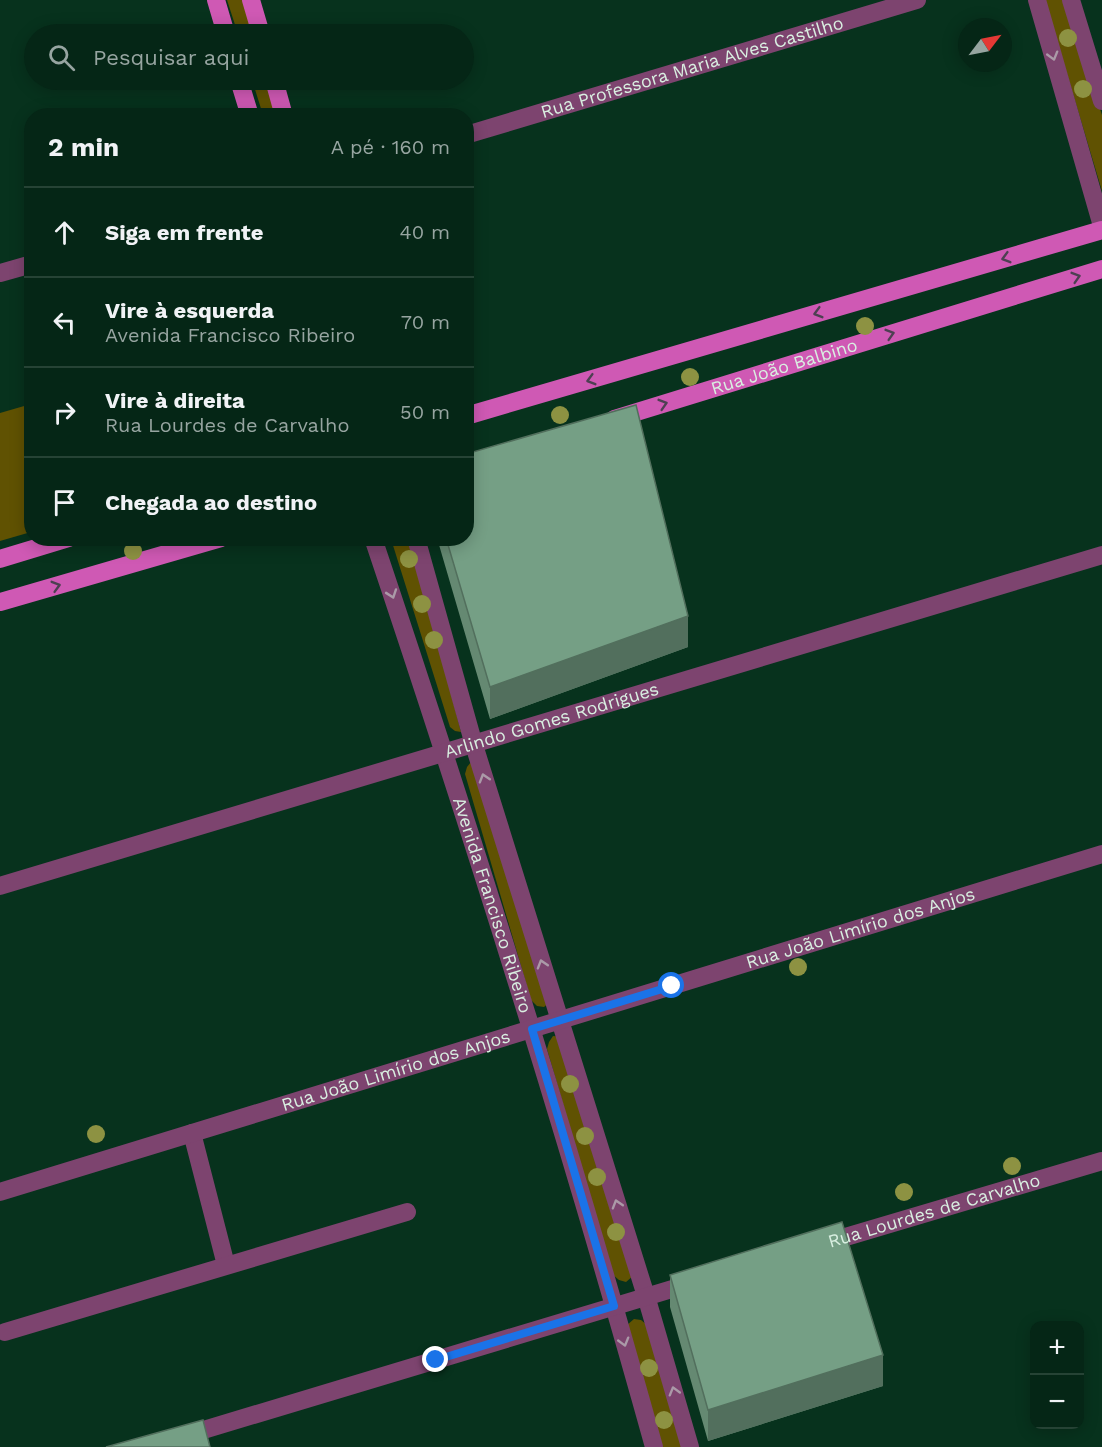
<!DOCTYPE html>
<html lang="pt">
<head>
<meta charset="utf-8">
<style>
  body { margin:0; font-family:"Work Sans",sans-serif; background:#133223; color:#f1f3f6 }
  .controls { position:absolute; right:18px; bottom:18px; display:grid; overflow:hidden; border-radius:12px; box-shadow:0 3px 15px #0003 }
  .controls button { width:54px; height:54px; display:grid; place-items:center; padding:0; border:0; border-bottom:2px solid #264335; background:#052616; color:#f1f3f6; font:30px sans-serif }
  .compass { position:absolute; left:958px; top:18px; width:54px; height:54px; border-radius:50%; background:#052616; box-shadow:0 3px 15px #0003; rotate:58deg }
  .stop { position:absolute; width:18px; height:18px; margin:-14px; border:4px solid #1a73e8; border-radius:50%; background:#fff }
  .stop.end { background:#1a73e8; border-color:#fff; box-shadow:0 2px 6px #0008 }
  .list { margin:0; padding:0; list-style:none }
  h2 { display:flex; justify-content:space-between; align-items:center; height:78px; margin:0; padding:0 24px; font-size:26px }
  h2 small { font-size:20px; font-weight:400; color:#97a5a1 }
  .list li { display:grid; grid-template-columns:39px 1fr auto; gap:18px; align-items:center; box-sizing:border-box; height:90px; padding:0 24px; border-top:2px solid #264335 }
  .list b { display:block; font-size:22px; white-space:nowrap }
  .list p { margin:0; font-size:20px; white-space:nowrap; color:#97a5a1 }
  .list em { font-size:20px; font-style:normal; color:#97a5a1 }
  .icon { flex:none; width:33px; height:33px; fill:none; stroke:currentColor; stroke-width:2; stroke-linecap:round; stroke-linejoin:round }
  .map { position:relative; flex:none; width:1102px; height:1447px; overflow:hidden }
  .search { position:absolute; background:#052616; box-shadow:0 3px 15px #0003; left:24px; top:24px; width:450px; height:66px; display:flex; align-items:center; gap:15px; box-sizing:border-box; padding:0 21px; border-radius:33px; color:#97a5a1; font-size:22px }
  .panel { position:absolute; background:#052616; box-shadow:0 3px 15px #0003; left:24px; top:108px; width:450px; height:438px; border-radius:24px }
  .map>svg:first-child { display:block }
</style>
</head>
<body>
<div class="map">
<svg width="1102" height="1447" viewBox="0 0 1102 1447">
  <rect width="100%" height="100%" fill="#07321d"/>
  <!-- green -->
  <path fill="#605202" d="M227,0H247L258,34H238Z
    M1045,0H1066L1102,115V191Z
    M252,80H272L283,115H263Z
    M31,404V532L0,541V413Z
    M391,539H411L461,732L455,731L450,727Z
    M471,762L551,1001L544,1007L537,1006L531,1000L465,774L467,767Z
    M553,1036L562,1037L633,1276L626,1282L619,1280L613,1275L547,1049L549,1042Z
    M634,1319L641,1320L647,1325L683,1447H659L627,1325Z"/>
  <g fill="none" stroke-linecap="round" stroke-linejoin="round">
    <!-- minor -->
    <g stroke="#7d446f" stroke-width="18">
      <path d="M1037,0L1102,226"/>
      <path d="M1071,0L1102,101"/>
      <path id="s1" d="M466,135L917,0"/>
      <path d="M0,273L32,264"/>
      <path id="s2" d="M373,538C474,839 569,1141 654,1447"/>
      <path d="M416,538L474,745L646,1296L690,1447"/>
      <path id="s3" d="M0,886L1102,555"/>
      <path d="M192,1133L226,1265"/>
      <path id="s4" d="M0,1192L1102,854"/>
      <path id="s5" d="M822,1244L1102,1161"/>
      <path d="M5,1332L407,1212"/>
      <path d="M147,1447L692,1283"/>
    </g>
    <!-- major -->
    <g stroke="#cf59b4" stroke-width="18">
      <path d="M216,0L226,34"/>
      <path d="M251,0L261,34"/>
      <path d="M239,80L250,116"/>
      <path d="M274,80L284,116"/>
      <path d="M466,416L1102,230"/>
      <path id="s6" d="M614,419L1102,269"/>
      <path d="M0,559L69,538"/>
      <path d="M0,602L221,538"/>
    </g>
  </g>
  <!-- trees -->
  <g fill="#8d9242">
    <circle cx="1068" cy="38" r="9"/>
    <circle cx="1083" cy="89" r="9"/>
    <circle cx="865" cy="326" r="9"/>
    <circle cx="690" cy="377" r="9"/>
    <circle cx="560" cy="415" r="9"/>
    <circle cx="133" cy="551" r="9"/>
    <circle cx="409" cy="559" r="9"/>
    <circle cx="422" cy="604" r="9"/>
    <circle cx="434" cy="640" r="9"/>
    <circle cx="798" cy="967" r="9"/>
    <circle cx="570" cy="1084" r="9"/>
    <circle cx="96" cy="1134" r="9"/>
    <circle cx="585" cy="1136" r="9"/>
    <circle cx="1012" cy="1166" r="9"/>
    <circle cx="597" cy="1177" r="9"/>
    <circle cx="904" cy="1192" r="9"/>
    <circle cx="616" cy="1232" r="9"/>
    <circle cx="649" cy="1368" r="9"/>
    <circle cx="664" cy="1420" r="9"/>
  </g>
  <!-- wall -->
  <path fill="#658972" d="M437,538H466L688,647L490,719Z
    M670,1275L883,1386L708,1441L670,1307Z"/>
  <!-- shaded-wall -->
  <path fill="#526f5d" d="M688,616V647L490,719V687Z
    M883,1355V1386L708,1441V1410Z"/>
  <!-- building -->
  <path fill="#759f85" stroke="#526f5d" stroke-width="1.5" d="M636,405L688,616L490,687L446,538H466V454Z
    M842,1222L883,1355L708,1410L670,1275Z
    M203,1420L210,1447H106Z"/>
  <!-- one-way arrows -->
  <defs><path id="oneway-chevron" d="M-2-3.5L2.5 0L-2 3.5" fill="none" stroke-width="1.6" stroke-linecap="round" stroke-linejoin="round" transform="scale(1.5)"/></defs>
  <g stroke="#ab9aa8">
    <use href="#oneway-chevron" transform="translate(1053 56) rotate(74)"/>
    <use href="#oneway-chevron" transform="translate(392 594) rotate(71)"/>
    <use href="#oneway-chevron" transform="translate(484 778) rotate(-107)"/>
    <use href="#oneway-chevron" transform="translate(542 964) rotate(-107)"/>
    <use href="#oneway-chevron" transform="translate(617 1204) rotate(-107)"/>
    <use href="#oneway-chevron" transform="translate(624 1342) rotate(74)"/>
    <use href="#oneway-chevron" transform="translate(674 1391) rotate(-106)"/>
  </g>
  <g stroke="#4d4052">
    <use href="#oneway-chevron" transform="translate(1006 258) rotate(164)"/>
    <use href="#oneway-chevron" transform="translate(1076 277) rotate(-17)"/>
    <use href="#oneway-chevron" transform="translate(818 313) rotate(164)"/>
    <use href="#oneway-chevron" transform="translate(890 334) rotate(-17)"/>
    <use href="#oneway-chevron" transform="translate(591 380) rotate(164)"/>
    <use href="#oneway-chevron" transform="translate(663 404) rotate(-17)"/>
    <use href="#oneway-chevron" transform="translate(56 586) rotate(-16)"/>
  </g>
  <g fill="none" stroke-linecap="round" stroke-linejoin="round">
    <!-- route -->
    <path stroke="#1a73e8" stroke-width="8" d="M436,1360L614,1306L532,1029L672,986"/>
  </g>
  <g text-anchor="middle" stroke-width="6" stroke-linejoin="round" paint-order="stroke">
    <!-- street labels -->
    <g font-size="18" fill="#d9efe1" stroke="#07321d">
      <text dy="6" stroke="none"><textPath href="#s1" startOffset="236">Rua Professora Maria Alves Castilho</textPath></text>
      <text dy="6" stroke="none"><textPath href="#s6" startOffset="178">Rua João Balbino</textPath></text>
      <text dy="6" stroke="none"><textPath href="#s3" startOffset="576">Arlindo Gomes Rodrigues</textPath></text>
      <text dy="6" stroke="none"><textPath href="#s2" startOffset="386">Avenida Francisco Ribeiro</textPath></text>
      <text dy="6" stroke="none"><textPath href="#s4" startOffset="900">Rua João Limírio dos Anjos</textPath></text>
      <text dy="6" stroke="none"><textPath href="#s4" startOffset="414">Rua João Limírio dos Anjos</textPath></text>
      <text dy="6" stroke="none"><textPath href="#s5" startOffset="117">Rua Lourdes de Carvalho</textPath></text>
    </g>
  </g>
</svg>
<div class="controls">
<button>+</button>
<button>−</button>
</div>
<svg class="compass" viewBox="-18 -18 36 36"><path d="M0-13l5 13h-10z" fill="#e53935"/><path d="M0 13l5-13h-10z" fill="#97a5a1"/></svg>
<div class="stop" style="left:672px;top:986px"></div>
<div class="stop end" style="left:436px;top:1360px"></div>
<div class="search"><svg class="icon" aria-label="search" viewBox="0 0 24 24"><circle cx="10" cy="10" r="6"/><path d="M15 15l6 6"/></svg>Pesquisar aqui</div>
<section class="panel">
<h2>2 min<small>A pé · 160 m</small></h2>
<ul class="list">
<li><svg class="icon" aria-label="ahead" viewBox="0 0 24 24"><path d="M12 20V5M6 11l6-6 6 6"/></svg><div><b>Siga em frente</b></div><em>40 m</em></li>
<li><svg class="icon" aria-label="left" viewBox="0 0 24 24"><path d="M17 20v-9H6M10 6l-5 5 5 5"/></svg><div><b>Vire à esquerda</b><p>Avenida Francisco Ribeiro</p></div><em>70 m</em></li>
<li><svg class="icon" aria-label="right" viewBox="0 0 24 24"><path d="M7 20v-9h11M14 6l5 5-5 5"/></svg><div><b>Vire à direita</b><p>Rua Lourdes de Carvalho</p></div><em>50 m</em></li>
<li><svg class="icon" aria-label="arrive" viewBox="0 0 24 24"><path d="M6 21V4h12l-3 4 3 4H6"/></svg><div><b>Chegada ao destino</b></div></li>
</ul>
</section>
</div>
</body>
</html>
